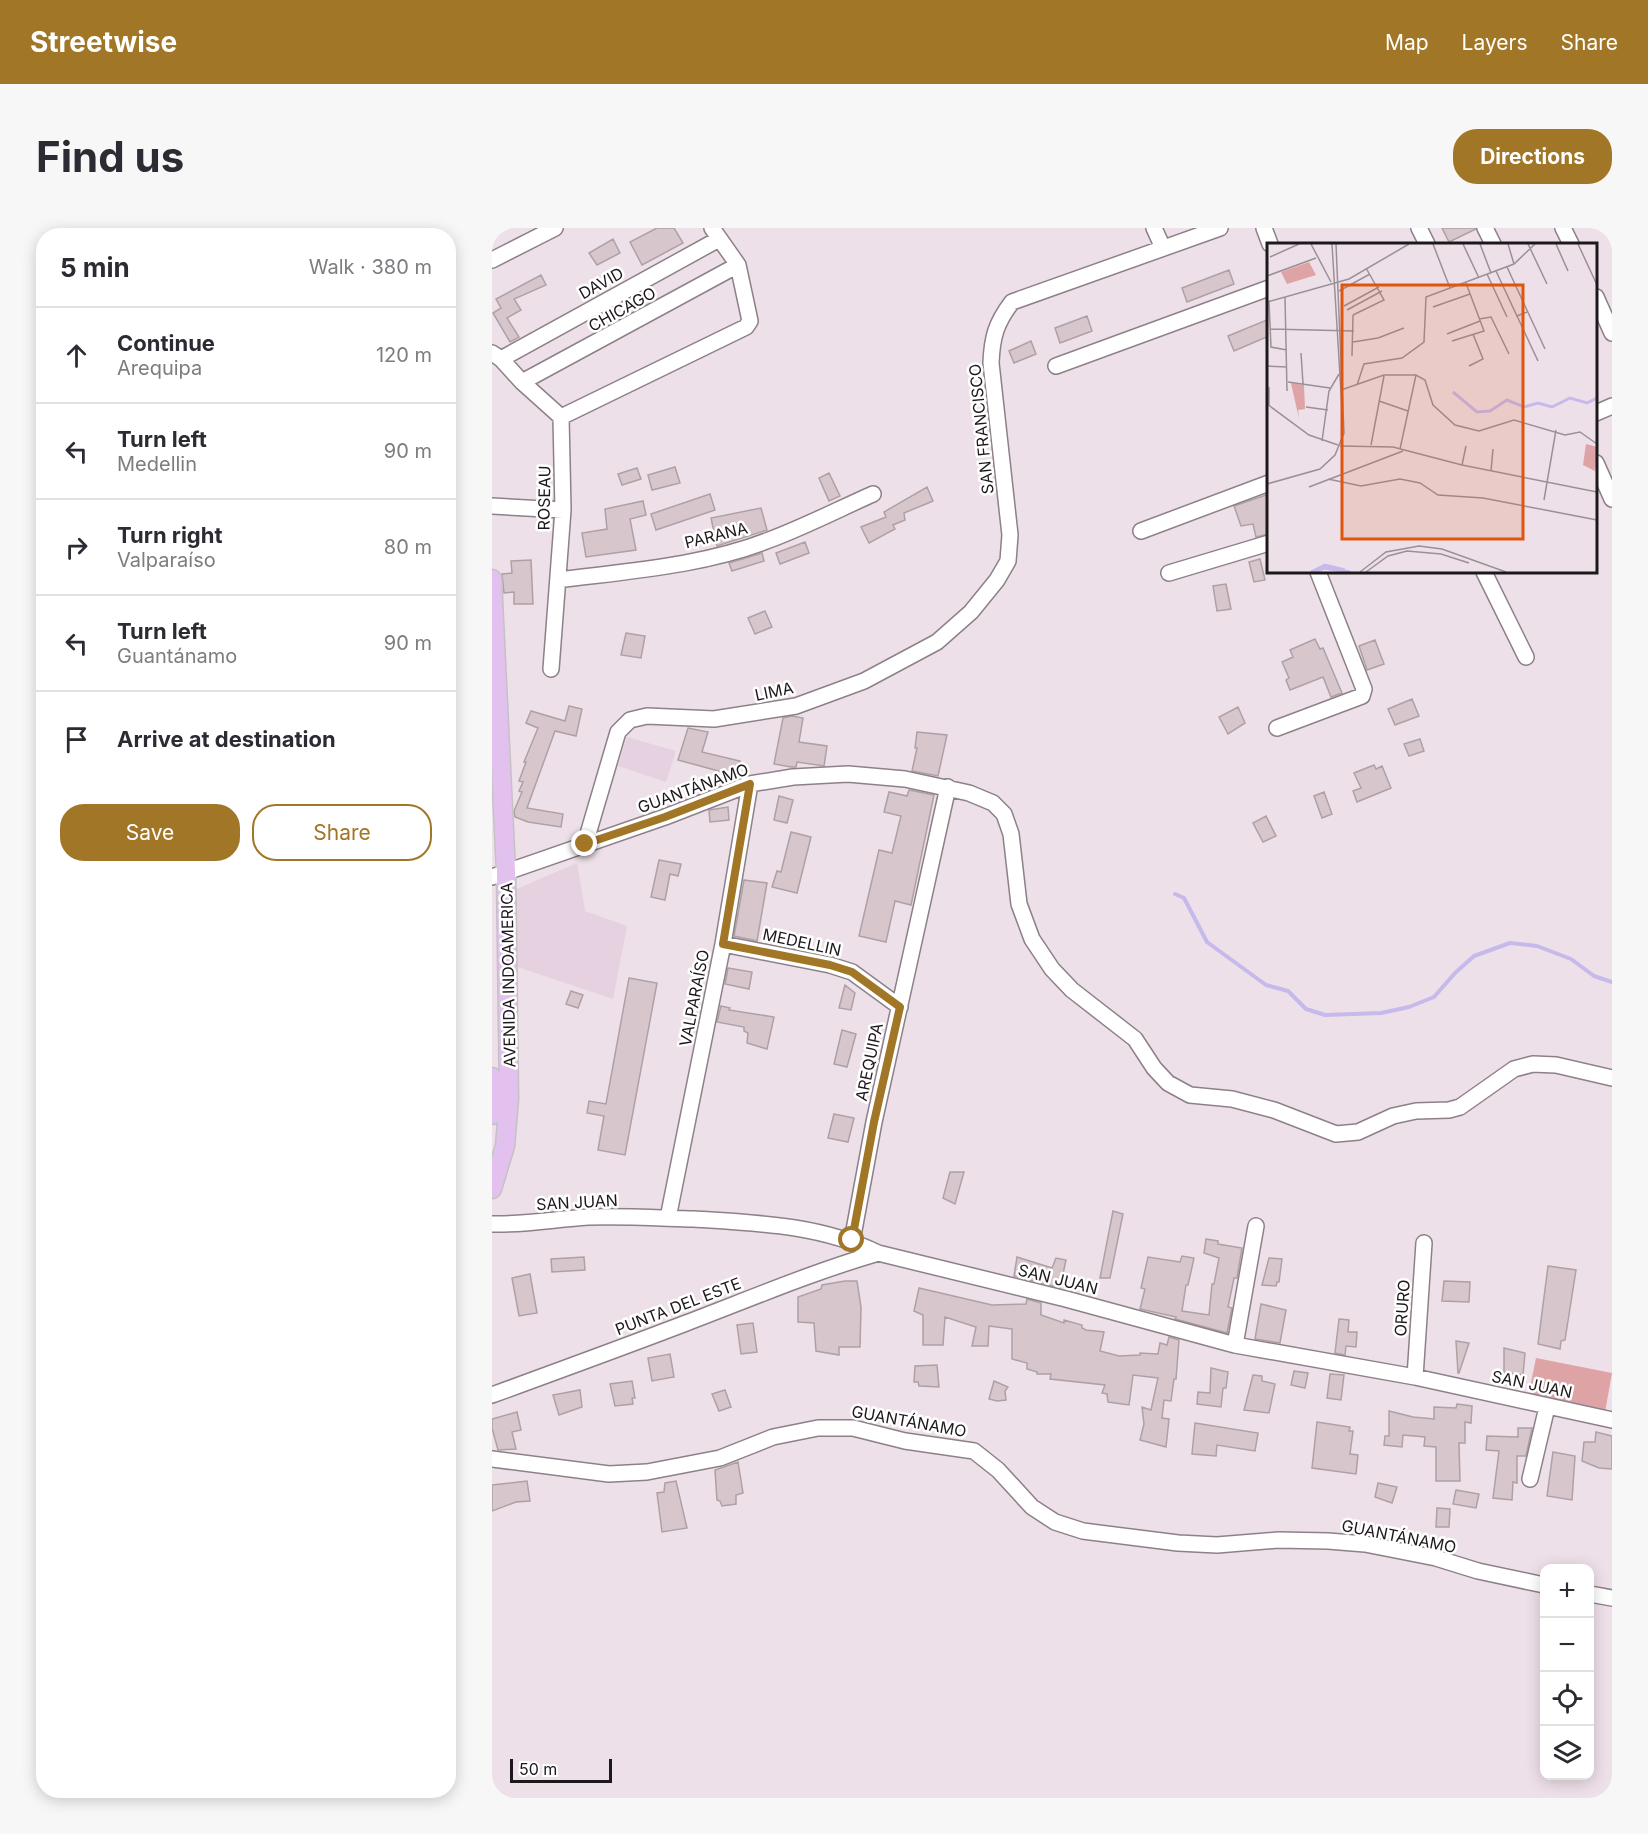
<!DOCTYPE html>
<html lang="en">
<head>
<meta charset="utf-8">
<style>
  body { margin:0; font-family:Inter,sans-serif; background:#f7f7f7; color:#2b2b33 }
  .controls { position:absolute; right:18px; bottom:18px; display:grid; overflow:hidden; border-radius:12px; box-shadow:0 3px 15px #0003 }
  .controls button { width:54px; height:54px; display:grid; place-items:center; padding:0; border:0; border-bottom:2px solid #e1e1e2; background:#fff; color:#2b2b33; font:30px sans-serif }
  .scale { position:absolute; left:18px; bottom:15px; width:102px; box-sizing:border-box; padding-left:6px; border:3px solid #1d181b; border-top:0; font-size:16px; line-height:21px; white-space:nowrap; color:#1d181b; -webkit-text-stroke:4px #fff; paint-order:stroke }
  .stop { position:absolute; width:18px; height:18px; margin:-14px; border:4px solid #a17626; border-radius:50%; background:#fff }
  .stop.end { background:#a17626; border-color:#fff; box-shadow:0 2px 6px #0008 }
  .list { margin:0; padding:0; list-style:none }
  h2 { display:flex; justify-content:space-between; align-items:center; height:78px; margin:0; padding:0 24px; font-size:26px }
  h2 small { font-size:20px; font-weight:400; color:#7c7c81 }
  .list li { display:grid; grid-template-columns:39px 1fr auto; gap:18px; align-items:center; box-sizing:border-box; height:96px; padding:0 24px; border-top:2px solid #e1e1e2 }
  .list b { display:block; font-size:22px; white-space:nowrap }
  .list p { margin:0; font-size:20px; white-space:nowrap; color:#7c7c81 }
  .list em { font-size:20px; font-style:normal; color:#7c7c81 }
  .actions { display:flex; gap:12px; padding:18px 24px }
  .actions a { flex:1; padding:14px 0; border:2px solid #a17626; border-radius:24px; text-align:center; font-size:21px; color:#a17626 }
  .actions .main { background:#a17626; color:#fff }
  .icon { flex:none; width:33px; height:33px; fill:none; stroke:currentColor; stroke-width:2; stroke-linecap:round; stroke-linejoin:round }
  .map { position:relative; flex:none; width:1120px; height:1570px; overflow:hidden; border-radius:24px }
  header { display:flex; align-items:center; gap:36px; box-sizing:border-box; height:84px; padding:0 30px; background:#a17626; color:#fff }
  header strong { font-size:28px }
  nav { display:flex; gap:33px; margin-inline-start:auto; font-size:21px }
  .intro { display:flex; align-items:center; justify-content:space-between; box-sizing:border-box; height:144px; padding:0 36px }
  h1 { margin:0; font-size:42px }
  .button { padding:15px 27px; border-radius:24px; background:#a17626; color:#fff; font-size:21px; font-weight:700 }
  main { display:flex; gap:36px; padding:0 36px }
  aside { flex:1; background:#fff; border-radius:24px; box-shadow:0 3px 15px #0003 }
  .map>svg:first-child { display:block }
</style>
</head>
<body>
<header>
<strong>Streetwise</strong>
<nav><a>Map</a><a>Layers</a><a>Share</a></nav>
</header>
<div class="intro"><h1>Find us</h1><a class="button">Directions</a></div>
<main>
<aside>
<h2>5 min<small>Walk · 380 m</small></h2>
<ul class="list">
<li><svg class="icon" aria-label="ahead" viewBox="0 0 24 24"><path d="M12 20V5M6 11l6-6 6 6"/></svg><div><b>Continue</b><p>Arequipa</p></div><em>120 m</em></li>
<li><svg class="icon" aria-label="left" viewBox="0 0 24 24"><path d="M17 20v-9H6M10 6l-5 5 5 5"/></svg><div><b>Turn left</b><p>Medellin</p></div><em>90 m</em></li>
<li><svg class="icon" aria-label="right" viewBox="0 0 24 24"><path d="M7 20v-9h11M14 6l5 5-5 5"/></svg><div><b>Turn right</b><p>Valparaíso</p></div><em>80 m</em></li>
<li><svg class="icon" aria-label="left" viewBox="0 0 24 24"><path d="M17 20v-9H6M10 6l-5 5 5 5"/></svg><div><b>Turn left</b><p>Guantánamo</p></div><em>90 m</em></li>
<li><svg class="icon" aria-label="arrive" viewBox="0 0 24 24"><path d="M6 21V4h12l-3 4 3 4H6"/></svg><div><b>Arrive at destination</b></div></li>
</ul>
<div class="actions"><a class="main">Save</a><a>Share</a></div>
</aside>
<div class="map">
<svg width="1120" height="1570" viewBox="0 0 1120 1570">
  <rect width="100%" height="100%" fill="#eee0e9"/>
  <!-- built -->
  <path fill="#e5d1df" d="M135,509L184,523L174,554L126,538Z
    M85,635L93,683L135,698L121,771L20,737V663Z"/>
  <!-- green -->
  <path fill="#dea4a5" d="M1044,1130L1120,1145L1113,1184L1036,1169Z"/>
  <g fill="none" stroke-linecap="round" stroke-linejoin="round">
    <!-- stream -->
    <path stroke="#c6b9eb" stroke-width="4" d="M683,666L692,670L715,714L774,757L796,763L814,781L833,787L889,785L917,779L942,769L963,745L982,728L1018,715L1045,718L1079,731L1102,748L1120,754"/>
  </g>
  <!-- building -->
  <path fill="#d7c7cc" stroke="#afa0a5" stroke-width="1.5" d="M165,0H182L191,15L150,37L138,14Z
    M950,0H983L984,1L957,14Z
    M121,11L128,25L105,37L97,25Z
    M737,42L742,56L695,74L690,60Z
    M49,47L54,57L22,71L29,82L15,90L27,109L18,114L1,85L9,80L4,71Z
    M595,88L600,103L568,115L563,100Z
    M777,91V108L742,123L736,108Z
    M539,113L544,126L522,135L517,123Z
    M183,239L188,255L160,262L156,247Z
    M145,240L149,251L130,257L126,246Z
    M337,245L348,268L337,273L327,250Z
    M435,259L441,273L412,285L413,292L401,297L403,301L377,315L369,299L394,289L392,284Z
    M218,266L223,282L164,302L159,286Z
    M777,266V306L764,309L761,296L749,298L742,278Z
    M151,273L154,287L138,291L144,322L94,329L90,305L115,301L113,281Z
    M269,280L275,302L225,318L219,290Z
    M313,314L317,325L288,336L284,325Z
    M270,325L272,333L240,343L237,335Z
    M768,331L773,352L762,354L757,334Z
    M39,332L41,376H22V364L12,365L10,346L20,345L19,333Z
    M734,356L739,381L725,383L721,358Z
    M273,383L280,399L263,406L256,390Z
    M134,405L153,408L149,430L129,427Z
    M823,411L828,421L831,420L850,465L839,469L831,449L798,462L794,452L797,450L790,434L801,429L798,422Z
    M883,412L892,436L875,442L867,418Z
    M920,471L927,488L903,497L896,481Z
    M77,478L90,481L84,508L63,503L35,580L71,586L69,599L36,594L23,589L22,583L30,564L27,563L31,554L27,553L34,534H32L46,500L34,495L39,483L73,493Z
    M746,479L753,495L736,506L727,489Z
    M300,488L311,490L307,514L335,518L332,538L305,534L304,539H299L282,536L291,490Z
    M196,500L216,504L210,524L248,533L245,548L186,532Z
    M425,504L455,507L446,548L420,543L425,520H423Z
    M928,511L932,523L917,528L912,516Z
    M882,537L884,541L890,538L899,560L865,574L861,563L869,560L862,545Z
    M417,562L442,567L419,677L403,673L394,714L367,708L387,622L400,625L409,588L392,584L397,564L415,568Z
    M832,564L840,586L830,590L822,568Z
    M287,568L301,572L295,595L282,592Z
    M236,579L237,592L218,594L217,582Z
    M774,588L784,608L771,614L761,595Z
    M299,604L319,609L305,665L280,659L285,643L289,644Z
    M167,632L189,636L186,648L178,646L173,672L159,669Z
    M252,652L275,655L265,713L242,708Z
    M236,740L260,744L257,761L233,756Z
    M137,750L165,755L133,927L106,922L112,888L95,885L97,873L114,876Z
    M353,757L363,765L359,782L347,780Z
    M79,763L91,767L86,780L74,776Z
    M229,778L238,780L237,782L282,789L275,821L255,815L256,805L252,803V799L225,794Z
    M350,802L364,806L355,839L342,836Z
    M342,886L362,890L356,914L336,910Z
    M458,944H472L463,976L451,970Z
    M621,983L631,986L618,1050H608Z
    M714,1011L726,1013V1016L750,1020L745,1050H742L736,1079L740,1080L735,1105L683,1091L684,1089L648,1081L653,1061L649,1060L656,1029L688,1034L690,1028L702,1030L696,1057H694L690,1083L717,1087L720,1056H722L727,1030L712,1025Z
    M92,1029L93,1042L60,1044L59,1031Z
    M525,1029L560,1040L564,1030L574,1032L568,1060L522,1048Z
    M777,1030L790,1031L787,1054H785L784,1058L770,1057Z
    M1056,1038L1084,1042L1073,1112L1069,1113L1068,1121L1046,1116Z
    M38,1046L45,1085L27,1088L20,1050Z
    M353,1053H365L369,1079L368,1119H347V1127L324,1123L322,1095L306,1094V1069L329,1061L330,1057Z
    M952,1053L978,1054L977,1074L950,1073Z
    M427,1060L500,1077L534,1076L535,1071L549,1075V1087L572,1095V1092L590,1097V1100L594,1102L612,1104L608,1123L627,1128L648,1127V1125L666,1126L668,1115L675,1117L677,1109L687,1112L684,1151H682L679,1173L672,1172L670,1190L677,1191L674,1219L648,1212L652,1196L650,1179L659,1182L666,1150L641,1147L637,1177L616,1174L615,1166L610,1165L613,1157L558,1151L559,1146H545V1144L535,1141V1135L520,1131V1101L497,1098L496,1118H480L484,1099L453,1089L451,1117H431V1087L422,1083Z
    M769,1076L794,1082L788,1115L763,1111Z
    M847,1091L857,1092L856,1104H865L864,1119L854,1118L853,1127L843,1125Z
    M261,1095L265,1124L249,1126L245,1097Z
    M964,1113L977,1115L967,1145H966Z
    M1012,1120L1033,1125L1031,1147L1012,1144Z
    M178,1126L182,1149L160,1153L156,1130Z
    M445,1137L447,1159L427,1158L426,1154H422L423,1138Z
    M719,1140L736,1144L734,1160H731L729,1179L705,1176L706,1164L718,1165Z
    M802,1143L816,1145L813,1160L799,1157Z
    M838,1146L852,1147L849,1172L835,1170Z
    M761,1147L770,1148V1153L783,1156L777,1185L752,1182Z
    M140,1153L143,1170H140L141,1176L123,1178L118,1156Z
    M502,1153L516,1159L513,1163L514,1172L505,1173L497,1171Z
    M88,1162L90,1179L67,1187L61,1167Z
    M233,1162L239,1179L227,1183L220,1166Z
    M965,1176L980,1178L979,1195L973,1194V1215H967L968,1253H944V1219L932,1218L933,1209L911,1207L910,1219L892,1217L893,1208H897V1183L921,1189L942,1191V1179L964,1180Z
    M25,1184L29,1202L20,1204L24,1221L6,1222L0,1200V1191Z
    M825,1194L858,1199L857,1203H861L858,1226L866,1227L864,1246L820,1240Z
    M703,1195L766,1205L763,1223L725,1217L724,1228L700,1226Z
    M1026,1200H1040L1034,1228H1025V1255L1021,1254L1020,1272L1001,1270L1007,1223L994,1222L995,1208L1026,1209Z
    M1104,1204L1120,1208V1241L1107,1240L1090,1233L1092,1214H1103Z
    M1061,1224L1083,1228L1080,1272L1055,1268Z
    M246,1234L251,1265L244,1267V1276L230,1278L228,1273L225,1272L223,1242Z
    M35,1253L38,1273L24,1274L0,1283V1257Z
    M184,1253L195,1300L170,1304L165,1265L172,1264L173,1255Z
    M886,1255L905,1259L900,1275L883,1269Z
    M964,1262L987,1266L984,1280L961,1276Z
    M945,1280L958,1281L957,1299H944Z"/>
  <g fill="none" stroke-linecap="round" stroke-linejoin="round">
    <!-- minor casing -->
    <g stroke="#8d8189" stroke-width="18">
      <path id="minor" d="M662,0L671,20
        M772,0L778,16
        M927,0L935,16
        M993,0L1001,16
        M1071,0L1079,16
        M0,32L63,0
        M1104,69L1120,105
        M0,125L9,131L30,154L69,189
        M9,131L227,11
        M564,138L777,60
        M30,154L246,37
        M1104,185L1120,178
        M69,189L254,99L258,93L246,37L220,0
        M1104,235L1120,271
        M0,278L71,282
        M649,303L777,255
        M992,344L1034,429
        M677,345L777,315
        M66,352C136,343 211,338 277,312C312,299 347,281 381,266
        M59,441L71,282L69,189
        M785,500L870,468L872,461L826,344
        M93,616L126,504L138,492L155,488L222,491L304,478L372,453L445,414L479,384L505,352L516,333L518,307L499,135C500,109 504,95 520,74L728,0
        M0,649L173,589L258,556L301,549L356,546L413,551L477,565L501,575L512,586L519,606L527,676L540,711L560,741L580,762L643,811L662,840L676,855L698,867L740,871L782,882L844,906L866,904L901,888L924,883L957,882L968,879L1022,841L1041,836L1064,837L1120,850
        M231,716L338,737L360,744L408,779
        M176,990L231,716L258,556
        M0,996C32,997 64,991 96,989C131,988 167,990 202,991C266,995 328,997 386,1025L574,1071L743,1117L923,1149L1120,1192
        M360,1013L382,894L456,559
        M743,1117L764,998
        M923,1149L932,1015
        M0,1167C63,1144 126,1121 189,1097C255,1072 318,1045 386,1025
        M0,1231L117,1246L155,1244L228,1230L281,1209L326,1200H361L413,1213L482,1223L506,1242L540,1279L563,1294L591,1303L686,1315L725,1317L786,1312L836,1313L873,1316L944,1330L986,1343L1052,1357
        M1038,1251L1055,1179
        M1098,1366L1120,1370"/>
    </g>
    <!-- major casing -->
    <g stroke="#c4c3c4" stroke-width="21">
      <path id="major" d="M0,351L14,644L17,871L13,918L0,961
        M0,849V887"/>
    </g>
    <!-- minor -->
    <use href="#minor" stroke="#fff" stroke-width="15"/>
    <!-- major -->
    <use href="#major" stroke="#e2c1ee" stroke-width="18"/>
  </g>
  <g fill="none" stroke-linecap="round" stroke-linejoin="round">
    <!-- route -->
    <path stroke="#a17626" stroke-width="8" d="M93,616L173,589L258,556L231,716L338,737L360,744L408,779L382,894L360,1012"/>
  </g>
  <g text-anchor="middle" stroke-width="5" stroke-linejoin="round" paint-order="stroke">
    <!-- street labels -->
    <g font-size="16" fill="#1d181b" stroke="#fff">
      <text transform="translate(109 55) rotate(-29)" y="6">DAVID</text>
      <text transform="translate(130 81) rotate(-29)" y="6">CHICAGO</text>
      <text transform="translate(489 201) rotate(-96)" y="6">SAN FRANCISCO</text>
      <text transform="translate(52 270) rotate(-89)" y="6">ROSEAU</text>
      <text transform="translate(224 307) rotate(-14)" y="6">PARANA</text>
      <text transform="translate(282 463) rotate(-12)" y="6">LIMA</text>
      <text transform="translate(201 560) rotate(-20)" y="6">GUANTÁNAMO</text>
      <text transform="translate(310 714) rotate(12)" y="6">MEDELLIN</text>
      <text transform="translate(16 747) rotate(-91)" y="6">AVENIDA INDOAMERICA</text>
      <text transform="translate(202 770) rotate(-79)" y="6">VALPARAÍSO</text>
      <text transform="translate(377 834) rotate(-78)" y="6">AREQUIPA</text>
      <text transform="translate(85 974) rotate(-3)" y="6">SAN JUAN</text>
      <text transform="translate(566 1051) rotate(14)" y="6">SAN JUAN</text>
      <text transform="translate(186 1078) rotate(-21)" y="6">PUNTA DEL ESTE</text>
      <text transform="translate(910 1080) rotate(-86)" y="6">ORURO</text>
      <text transform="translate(1040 1156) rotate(12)" y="6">SAN JUAN</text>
      <text transform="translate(417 1193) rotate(10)" y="6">GUANTÁNAMO</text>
      <text transform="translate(907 1308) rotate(11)" y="6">GUANTÁNAMO</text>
    </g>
  </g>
  <!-- overview -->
  <g transform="translate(775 15)">
    <rect width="330" height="330" fill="#eee0e9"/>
    <path d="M42,19L49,32L20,41L14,29ZM24,140L37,142L38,166L31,167L32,176ZM319,201L330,204V226L327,225L330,229L316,222Z" fill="#dea4a5"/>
    <path fill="none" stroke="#c6b9eb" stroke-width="3" d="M186,149L210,169L223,168L240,157L257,164L271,160L285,164L303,155L320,160L330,155M44,329L58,322L78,327M49,329L57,325L83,329"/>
    <path fill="none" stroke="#9a9097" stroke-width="1.5" d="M44,1L64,39M65,1L75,166M166,1L183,45M196,1L212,35M213,1L224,30M241,1L247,21M261,1L280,41M289,1L301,28M311,1L330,42M3,14L32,1M240,24L278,106M229,28L250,73L260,69M220,31L240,74M0,33L49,15M72,48L103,31M18,54L20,148M0,59L82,36L142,1M2,59L4,104L20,107M77,63L112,44M166,64L203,51M80,67L115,48M86,72L117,57L99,25M250,73L271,118M212,76L224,74L242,111M3,86L87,88M180,91L213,78M185,98L217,88L199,40M86,99L111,95L137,85M34,110L36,141M85,113L86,72M0,123L20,124M202,123L216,116L206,91M21,139L63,145M90,142L97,121L135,115L157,99L159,54L247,21L268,1M74,147L117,132H149L158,137L166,162L188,182L212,188L247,177L298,192L313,189L330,201M112,158L141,168M0,161L42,192L71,202M2,163V144M39,164L61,167M55,198L62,148L72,131M104,202L117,133M73,203L126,204L195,222L330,249M133,206L149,132M195,222L199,203M224,228L226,206M61,236L94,243L133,236L153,240L171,252L216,255L330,277M0,241L53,226L68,212L77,190L69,1M42,244L136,208M277,257L289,187M93,329L119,309L152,303L175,306L239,329M99,329L121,313L140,308L174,311L202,320"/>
    <path fill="#de560d" fill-opacity="0.15" stroke="#de560d" stroke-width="3" d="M75,42H256V296H75Z"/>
    <rect width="330" height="330" fill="none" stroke="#1d181b" stroke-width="3"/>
  </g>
</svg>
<div class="controls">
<button>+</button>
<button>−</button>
<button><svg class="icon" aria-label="locate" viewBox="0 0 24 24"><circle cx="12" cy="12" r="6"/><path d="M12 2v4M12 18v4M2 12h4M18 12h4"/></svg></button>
<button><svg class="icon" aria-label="layers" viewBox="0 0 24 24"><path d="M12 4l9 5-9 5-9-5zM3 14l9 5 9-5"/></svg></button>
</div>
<div class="scale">50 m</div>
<div class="stop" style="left:360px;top:1012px"></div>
<div class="stop end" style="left:93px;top:616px"></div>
</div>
</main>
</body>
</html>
